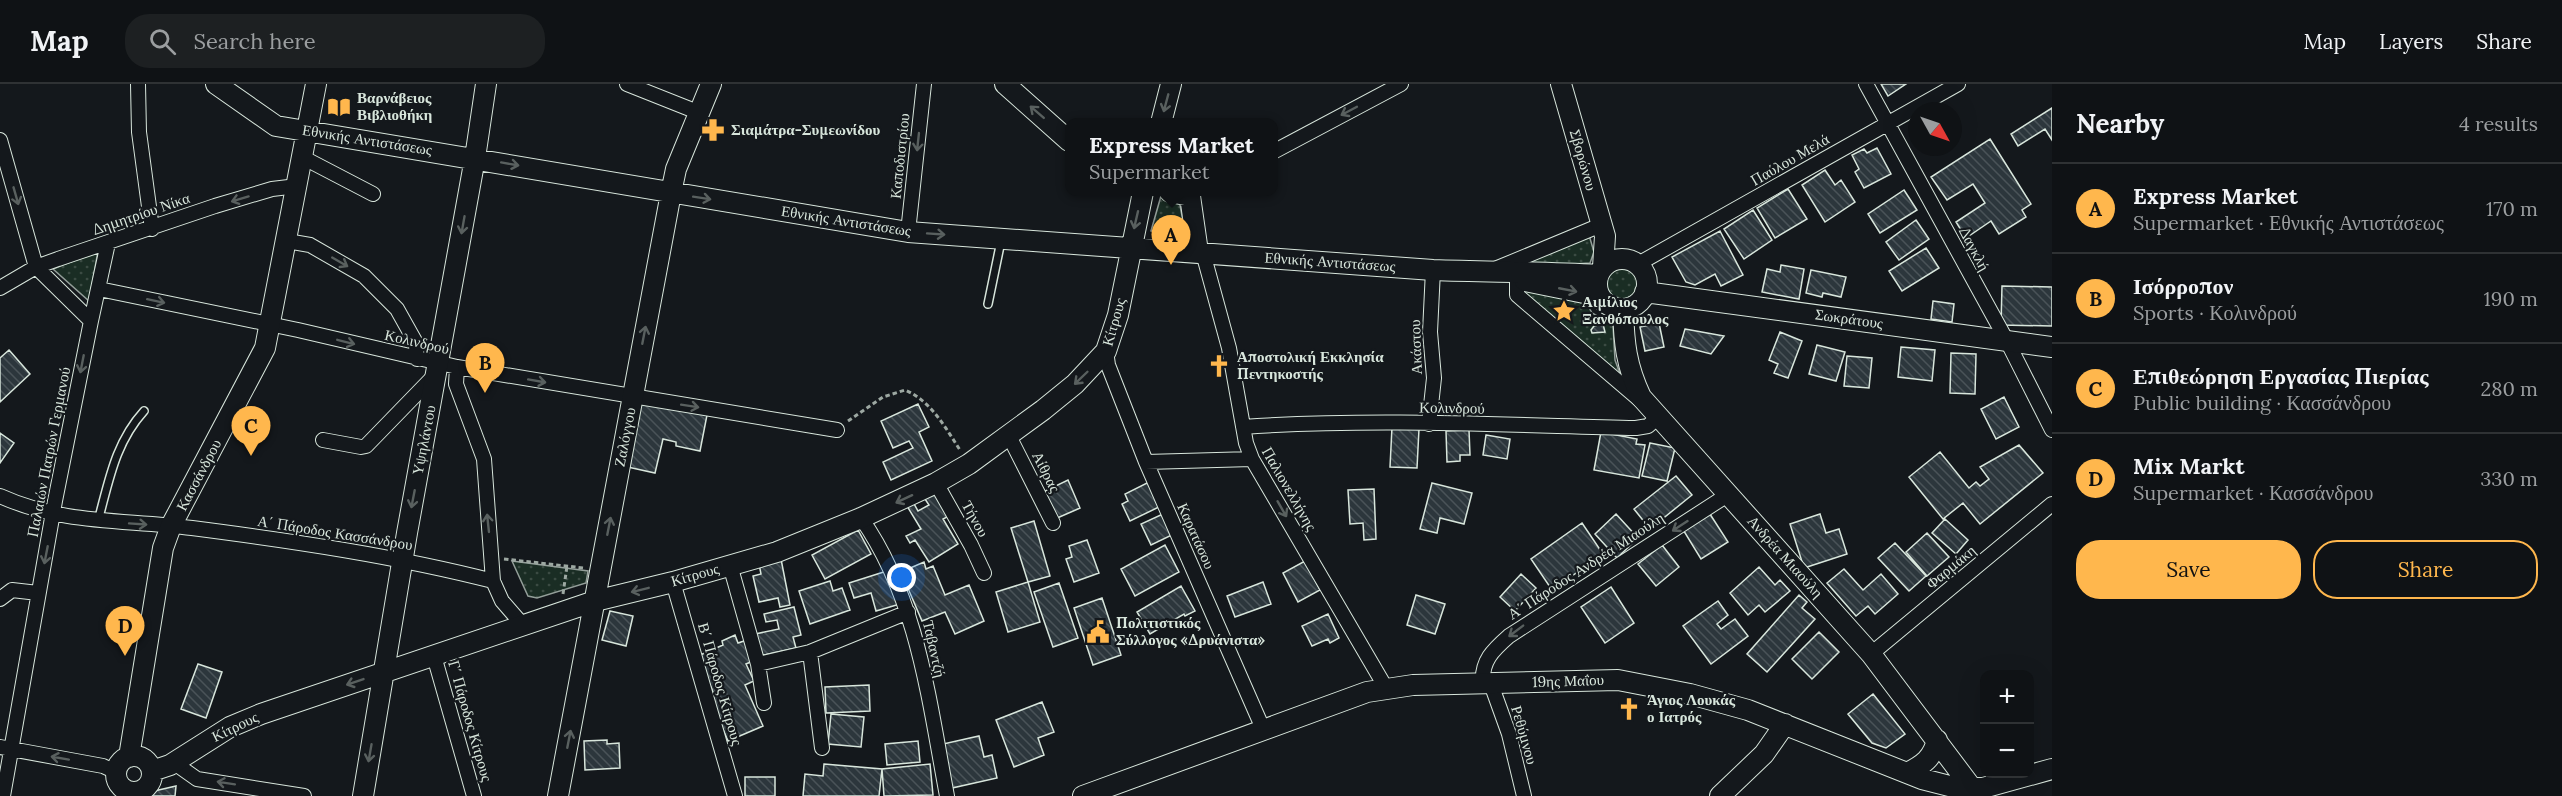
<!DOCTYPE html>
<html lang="en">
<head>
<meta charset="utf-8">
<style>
  body { margin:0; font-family:Lora,serif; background:#1d2022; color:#f1f3f6 }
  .controls { position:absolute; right:18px; bottom:18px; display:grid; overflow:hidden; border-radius:12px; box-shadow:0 6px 24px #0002 }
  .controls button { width:54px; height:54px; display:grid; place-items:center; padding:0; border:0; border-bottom:2px solid #2f3234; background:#0f1215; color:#f1f3f6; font:30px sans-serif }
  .compass { position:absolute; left:1908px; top:18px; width:54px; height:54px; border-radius:50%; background:#0f1215; box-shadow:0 6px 24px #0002; rotate:130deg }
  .you { position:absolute; left:902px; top:494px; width:21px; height:21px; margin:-15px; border:4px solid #fff; border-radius:50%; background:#1a73e8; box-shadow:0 0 0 9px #1a73e833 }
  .badge { display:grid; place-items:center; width:39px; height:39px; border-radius:50%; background:#ffb74d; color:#111; font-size:20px; font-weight:700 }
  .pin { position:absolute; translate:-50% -50px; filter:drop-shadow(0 2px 3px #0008) }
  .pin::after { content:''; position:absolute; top:32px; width:21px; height:18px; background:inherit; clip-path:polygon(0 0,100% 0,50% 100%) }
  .popup { position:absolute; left:1065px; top:34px; width:213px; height:78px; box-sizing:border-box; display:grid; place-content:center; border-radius:12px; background:#0f1215; filter:drop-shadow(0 2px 4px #0005); font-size:20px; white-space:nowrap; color:#9b9ea0 }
  .popup b { font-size:22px; color:#f1f3f6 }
  .popup::after { content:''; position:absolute; left:50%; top:100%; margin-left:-12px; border:12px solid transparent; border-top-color:#0f1215 }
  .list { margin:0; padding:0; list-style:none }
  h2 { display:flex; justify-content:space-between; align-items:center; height:78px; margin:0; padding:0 24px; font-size:26px }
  h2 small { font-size:20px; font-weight:400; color:#9b9ea0 }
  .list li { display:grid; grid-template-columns:39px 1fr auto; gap:18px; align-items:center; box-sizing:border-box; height:90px; padding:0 24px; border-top:2px solid #2f3234 }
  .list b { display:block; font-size:22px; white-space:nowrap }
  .list p { margin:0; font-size:20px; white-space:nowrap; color:#9b9ea0 }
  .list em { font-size:20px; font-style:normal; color:#9b9ea0 }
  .actions { display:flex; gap:12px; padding:18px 24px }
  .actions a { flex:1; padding:14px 0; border:2px solid #ffb74d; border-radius:24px; text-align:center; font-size:21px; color:#ffb74d }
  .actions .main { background:#ffb74d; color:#111 }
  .icon { flex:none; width:33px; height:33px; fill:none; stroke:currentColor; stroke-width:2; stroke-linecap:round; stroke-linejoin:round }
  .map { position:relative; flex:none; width:2052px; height:712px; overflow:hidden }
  header { display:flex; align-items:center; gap:36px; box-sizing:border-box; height:84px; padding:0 30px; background:#0f1215; border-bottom:2px solid #2f3234 }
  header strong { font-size:28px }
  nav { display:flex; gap:33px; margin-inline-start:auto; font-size:21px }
  .search { width:420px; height:54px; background:#1d2022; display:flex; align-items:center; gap:15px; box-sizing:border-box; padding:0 21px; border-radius:24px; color:#9b9ea0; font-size:22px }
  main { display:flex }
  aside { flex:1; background:#0f1215 }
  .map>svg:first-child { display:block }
</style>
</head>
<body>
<header>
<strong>Map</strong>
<div class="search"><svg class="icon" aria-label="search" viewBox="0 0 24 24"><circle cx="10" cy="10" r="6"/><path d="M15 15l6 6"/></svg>Search here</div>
<nav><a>Map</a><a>Layers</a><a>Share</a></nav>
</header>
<main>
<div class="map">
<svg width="2052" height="712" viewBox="0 0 2052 712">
  <defs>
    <pattern id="grass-dots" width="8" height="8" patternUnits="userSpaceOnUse" patternTransform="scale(1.5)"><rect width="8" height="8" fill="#1a2d24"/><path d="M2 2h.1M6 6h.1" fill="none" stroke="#3b4b43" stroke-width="1.8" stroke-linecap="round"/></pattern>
    <pattern id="building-back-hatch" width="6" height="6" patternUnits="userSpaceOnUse" patternTransform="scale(1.5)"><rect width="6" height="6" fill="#2c363c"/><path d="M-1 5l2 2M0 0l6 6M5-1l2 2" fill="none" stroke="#4a5358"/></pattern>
  </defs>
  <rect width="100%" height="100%" fill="#14181c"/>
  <!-- grass -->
  <path fill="url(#grass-dots)" stroke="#939e99" stroke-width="1.5" d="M1161,112L1179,116L1186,153L1151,147Z
    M1589,151L1594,168L1590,179L1507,184Z
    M98,167L89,217L53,185Z
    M1606 199a16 16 0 1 1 32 0a16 16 0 1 1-32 0Z
    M1522,204L1587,220L1592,229L1613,241L1615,276L1622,295L1521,211Z
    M512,477L588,487L586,499L537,514L528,512Z"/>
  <!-- building -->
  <path fill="url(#building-back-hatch)" stroke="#d8e6dc" stroke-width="1.5" d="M1881,0H1906L1888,12Z
    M2052,24V56L2045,45L2018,62L2011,50Z
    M1990,55L2031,120L2022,126L2026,133L1999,150L1991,137L1966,154L1956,138L1985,119L1973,100L1947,116L1931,93Z
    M1877,64L1891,90L1864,104L1855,88L1859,85L1852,71L1864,65L1867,69Z
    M1825,86L1835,101L1841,96L1855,118L1825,138L1802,101Z
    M1788,105L1807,135L1775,154L1757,124Z
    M1904,106L1917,126L1880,149L1868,130Z
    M1753,126L1772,156L1744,175L1724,145Z
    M1916,136L1929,155L1899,176L1886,158Z
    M1720,147L1743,191L1721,202L1715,190L1695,201L1686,198L1672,173Z
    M1926,164L1939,184L1902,207L1889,187Z
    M1781,181L1804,185L1799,215L1762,208L1767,185L1780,188Z
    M1811,186L1846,193L1841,213L1823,209L1822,213L1806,209Z
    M2002,202L2052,203V242L2001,241Z
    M1933,217L1954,220L1952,238L1931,235Z
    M1659,239L1664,263L1645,267L1640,243Z
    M1603,240L1605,248L1592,249L1591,246L1594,242Z
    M1685,245L1724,252L1711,270L1680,262Z
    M1780,248L1802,257L1788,294L1774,289L1778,280L1769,276Z
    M1817,261L1845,268L1836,297L1809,290Z
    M1901,263L1935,266L1932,297L1898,293Z
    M9,266L30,290L0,318V274Z
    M1951,269L1976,270L1975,310L1950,309Z
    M1847,272L1872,274L1869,304L1844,302Z
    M2004,313L2019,343L1996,355L1981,325Z
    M637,316L707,331L700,367L676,362V358L663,355L655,389L623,382Z
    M918,320L929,343L919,348L932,377L891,396L883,378L913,364L909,357L893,364L881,337Z
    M1392,343L1419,345L1417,384L1390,383Z
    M1469,346L1470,371H1460V377L1447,378L1446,347Z
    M1601,348L1637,355L1636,360L1645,361L1639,394L1594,386Z
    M0,349L14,359L0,379Z
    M1486,351L1510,355L1507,375L1483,371Z
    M1650,359L1675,364L1667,397L1642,392Z
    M2019,361L2043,389L1980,440L1963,419L1943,435L1909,393L1940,368L1969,404L1976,398L1980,402L1989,395L1980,383Z
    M1676,392L1692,411L1650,445L1634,425Z
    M1068,396L1080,424L1055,435L1043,408Z
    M1151,397L1163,421L1130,437L1122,420L1128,417L1125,410Z
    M1432,399L1472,409L1464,440L1440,434L1437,449L1420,445Z
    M1374,405L1376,455L1364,456L1363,439L1350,440L1348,406Z
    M933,406L949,432L943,435L958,460L929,478L915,456L910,459L906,452L921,445L907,422L913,418L918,427L929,421L923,412Z
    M1708,427L1728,458L1701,475L1682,444Z
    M1165,429L1174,450L1151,461L1141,440Z
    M1616,430L1638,454L1617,474L1595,450Z
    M1820,430L1826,449L1839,445L1847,470L1804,484L1790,440Z
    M1945,435L1968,456L1956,470L1932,449Z
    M1034,437L1050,492L1028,498L1011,444Z
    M1582,439L1603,470L1552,506L1531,475Z
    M858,446L871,470L825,495L812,471Z
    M1927,449L1949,473L1927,492L1906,468Z
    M1087,456L1099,489L1074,498L1066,475L1072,473L1069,462Z
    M1895,459L1926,492L1909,507L1878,474Z
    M1165,461L1179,488L1135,512L1121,485Z
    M1662,461L1679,483L1656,502L1638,480Z
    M780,470L790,521L780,523L778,514L759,518L753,492L761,490L758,475Z
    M1305,477L1320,506L1298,518L1283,489Z
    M924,478L926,485L933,482L945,511L969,501L984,537L955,550L945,528L922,537L901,488Z
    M1759,483L1775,501L1780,496L1790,507L1765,528L1759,521L1748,531L1730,509Z
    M1844,485L1863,506L1881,490L1898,510L1875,530L1868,522L1856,532L1827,499Z
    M890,486L900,520L876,527L871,509L854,514L849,499Z
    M1521,490L1536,504L1515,527L1500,513Z
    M830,497L833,507L842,504L850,526L810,540L799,507Z
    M1028,498L1040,538L1008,548L996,508Z
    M1263,498L1271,520L1235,533L1227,512Z
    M1059,499L1078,554L1053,563L1034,508Z
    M1181,502L1195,527L1185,532L1184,530L1150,550L1137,528Z
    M1611,503L1634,539L1605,559L1581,523Z
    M1416,511L1445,520L1435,550L1407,541Z
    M1799,511L1807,518L1802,524L1815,535L1767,588L1747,570Z
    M1102,514L1121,571L1093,581L1074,524Z
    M1718,517L1728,531L1717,540L1721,545L1735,535L1748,552L1711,580L1683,542Z
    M794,523L801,551L793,553L796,564L760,572L755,550L779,545L777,536L766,538L764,530Z
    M610,527L633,532L626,562L602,556Z
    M1328,530L1339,554L1330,559L1328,555L1312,562L1302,542Z
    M1819,548L1839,568L1812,595L1792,575Z
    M735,551L738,559L744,557L753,577L746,580L754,597L745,601L763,642L728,657L708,610L713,608L698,572L723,561L722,557Z
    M198,580L222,588L206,634L181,625Z
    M869,601L870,627L826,629L825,603Z
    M1873,610L1905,650L1886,664L1872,659L1848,630Z
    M1042,618L1054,648L1038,654L1044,671L1014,683L996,636Z
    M831,630L864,633L861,663L828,660Z
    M979,652L984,673L992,671L997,694L952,704L943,660Z
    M607,656V660L619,659L620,684L585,686L584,657Z
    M918,657L920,678L887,681L885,660Z
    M824,680L882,685L879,712H803L805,690L823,692Z
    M930,680L933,711L884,712L882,685Z
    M745,693H775V712H745Z
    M176,702L175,712H140L150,708Z"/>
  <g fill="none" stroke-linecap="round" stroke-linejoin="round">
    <!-- lane casing -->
    <g stroke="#d8e6dc" stroke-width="10">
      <path id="lane" d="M988,220L1001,157
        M98,437C109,397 115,359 144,327"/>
    </g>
    <!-- street casing -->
    <g stroke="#d8e6dc" stroke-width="16">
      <path id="street" d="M138,0L139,48L152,145
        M627,0L700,29
        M1866,0L2007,257L2052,346
        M0,56L36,183L91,237L55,417L3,712
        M1273,68L1401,0
        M302,73L373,110
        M908,148L924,0
        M287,157L310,161L364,192L397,225L416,259L417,275
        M1203,169L1229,264L1246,359L1252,375L1386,604
        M1638,180L1958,0
        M1495,185L1601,141
        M1517,196V211L1641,317
        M0,204L36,183L58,175L215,122L272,105L297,102
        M99,205L298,246L457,283L837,346
        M91,237L108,159
        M1106,267L1108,281L1146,378L1264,647
        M457,283L456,300L484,375L493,497L502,517L522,540
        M1429,340L1434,294L1430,248L1433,186
        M1243,343C1373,334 1505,341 1636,344L1648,342L1657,334
        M1009,352L1053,439
        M323,356L361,363L366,362L435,291
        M1146,378L1252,375
        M936,399L971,461L984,489
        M0,412C64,441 125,435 192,444C293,457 395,472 493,497
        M861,434C918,515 929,617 947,712
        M730,481L758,580L764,619
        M673,498L735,712
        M0,515L12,506L38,509
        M810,568L822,664
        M1871,570L2052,420
        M434,572L474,712
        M758,580L810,568L908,528
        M1483,600C1481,577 1493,566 1509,552L1729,410
        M1491,600L1509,650L1524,712
        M0,663L103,682L116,688
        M173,678L197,695L304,712"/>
    </g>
    <!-- secondary casing -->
    <g stroke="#d8e6dc" stroke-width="22">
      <path id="secondary" d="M216,0L276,42L908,148L1433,186C1488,188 1542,188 1598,191
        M1005,0L1069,57
        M1561,0L1605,152L1603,183
        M1161,39L1171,0
        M1170,108L1190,112L1198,168
        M1597 200a25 25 0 1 1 50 0a25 25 0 1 1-50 0Z
        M1525,197L1599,212
        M1645,208L2052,263
        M1623,225C1624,259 1626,281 1641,313L1871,570L1978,712
        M116 690a18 18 0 1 1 36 0a18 18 0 1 1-36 0Z
        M129,673L163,464L171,442L265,264L316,0
        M152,687L170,681L230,643L261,630L595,517L673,498L777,468L861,434L936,399L969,380L1043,326L1075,300L1106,267L1118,231L1143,108
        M1907,689C1923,681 1933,674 1937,656
        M363,712L407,449L475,74L486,0
        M558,712L671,109L676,85L711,0
        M1083,712L1367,608L1413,601L1618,596L1690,610L1748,626L1922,695L1957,704H1983L2052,685
        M1720,712L1764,670L1785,640"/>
    </g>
    <!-- path -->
    <path stroke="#9da8a2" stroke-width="3" stroke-dasharray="4.5 3" stroke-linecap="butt" d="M848,337L883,313L905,306C931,317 945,343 960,366
      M504,475L584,484
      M563,510L567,482"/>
    <!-- lane -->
    <use href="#lane" stroke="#14181c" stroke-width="7"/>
    <!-- street -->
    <use href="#street" stroke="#14181c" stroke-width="14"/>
    <!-- secondary -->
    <use href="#secondary" stroke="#14181c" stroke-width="20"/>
  </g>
  <!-- one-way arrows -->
  <defs><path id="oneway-shaft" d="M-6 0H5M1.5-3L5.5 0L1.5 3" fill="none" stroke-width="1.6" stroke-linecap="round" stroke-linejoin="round" transform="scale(1.5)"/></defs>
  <g stroke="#59605f">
    <use href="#oneway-shaft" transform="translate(1166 19) rotate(105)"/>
    <use href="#oneway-shaft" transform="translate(1349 27) rotate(152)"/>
    <use href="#oneway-shaft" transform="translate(1037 28) rotate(-139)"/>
    <use href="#oneway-shaft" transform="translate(918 58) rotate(96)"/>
    <use href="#oneway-shaft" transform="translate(510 80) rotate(10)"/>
    <use href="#oneway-shaft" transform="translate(16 112) rotate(74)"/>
    <use href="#oneway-shaft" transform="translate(702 114) rotate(9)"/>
    <use href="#oneway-shaft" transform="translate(240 115) rotate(163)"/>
    <use href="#oneway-shaft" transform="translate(1136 136) rotate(103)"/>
    <use href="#oneway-shaft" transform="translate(463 141) rotate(100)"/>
    <use href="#oneway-shaft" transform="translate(936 150) rotate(4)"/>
    <use href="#oneway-shaft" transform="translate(340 178) rotate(30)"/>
    <use href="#oneway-shaft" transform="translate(1568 206) rotate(11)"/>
    <use href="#oneway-shaft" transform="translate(156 217) rotate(12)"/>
    <use href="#oneway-shaft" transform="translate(644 251) rotate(-79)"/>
    <use href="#oneway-shaft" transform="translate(346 258) rotate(14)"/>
    <use href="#oneway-shaft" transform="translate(82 280) rotate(101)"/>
    <use href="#oneway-shaft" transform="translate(1081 294) rotate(136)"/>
    <use href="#oneway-shaft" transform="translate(537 297) rotate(10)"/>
    <use href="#oneway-shaft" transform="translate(690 322) rotate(9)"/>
    <use href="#oneway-shaft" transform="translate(413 415) rotate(101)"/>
    <use href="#oneway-shaft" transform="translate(904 415) rotate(155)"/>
    <use href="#oneway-shaft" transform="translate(1282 425) rotate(60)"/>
    <use href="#oneway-shaft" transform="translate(488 439) rotate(-96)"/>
    <use href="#oneway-shaft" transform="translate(138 440) rotate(4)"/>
    <use href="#oneway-shaft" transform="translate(609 442) rotate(-79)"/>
    <use href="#oneway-shaft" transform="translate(1680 442) rotate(147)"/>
    <use href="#oneway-shaft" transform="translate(46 471) rotate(101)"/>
    <use href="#oneway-shaft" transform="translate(640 506) rotate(166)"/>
    <use href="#oneway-shaft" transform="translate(1516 547) rotate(143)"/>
    <use href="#oneway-shaft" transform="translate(355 598) rotate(161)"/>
    <use href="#oneway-shaft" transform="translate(569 655) rotate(-79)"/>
    <use href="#oneway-shaft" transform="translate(370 669) rotate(100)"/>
    <use href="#oneway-shaft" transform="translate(60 674) rotate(-170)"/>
    <use href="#oneway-shaft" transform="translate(226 699) rotate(-171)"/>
  </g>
  <!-- icons -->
  <defs>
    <g id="library-bare" transform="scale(1.8)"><path d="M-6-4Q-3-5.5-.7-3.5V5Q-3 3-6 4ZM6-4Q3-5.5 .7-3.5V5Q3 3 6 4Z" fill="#ffb74d" stroke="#14181c" stroke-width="2.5" paint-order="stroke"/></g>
    <g id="pharmacy-bare" transform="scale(1.8)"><path d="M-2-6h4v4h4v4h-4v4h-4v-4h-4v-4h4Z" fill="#ffb74d" stroke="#14181c" stroke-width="2.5" paint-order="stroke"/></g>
    <g id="sight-bare" transform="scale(1.8)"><path d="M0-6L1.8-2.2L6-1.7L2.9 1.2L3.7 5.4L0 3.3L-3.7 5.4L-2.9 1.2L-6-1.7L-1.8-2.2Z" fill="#ffb74d" stroke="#14181c" stroke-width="2.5" paint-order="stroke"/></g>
    <g id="church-bare" transform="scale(1.8)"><path d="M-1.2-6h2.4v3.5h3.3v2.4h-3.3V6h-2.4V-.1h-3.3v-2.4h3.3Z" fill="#ffb74d" stroke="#14181c" stroke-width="2.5" paint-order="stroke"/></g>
    <g id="civic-bare" transform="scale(1.8)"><path d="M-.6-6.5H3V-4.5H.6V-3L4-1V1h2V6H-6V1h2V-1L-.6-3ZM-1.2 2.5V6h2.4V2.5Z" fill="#ffb74d" stroke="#14181c" stroke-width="2.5" paint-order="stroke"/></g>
  </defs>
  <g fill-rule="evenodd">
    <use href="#library-bare" x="339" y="23"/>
    <use href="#pharmacy-bare" x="713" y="46"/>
    <use href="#sight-bare" x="1564" y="227"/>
    <use href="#church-bare" x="1219" y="282"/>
    <use href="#civic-bare" x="1098" y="548"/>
    <use href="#church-bare" x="1629" y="625"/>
  </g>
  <g text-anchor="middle" stroke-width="4.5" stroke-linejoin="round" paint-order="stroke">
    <!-- poi labels -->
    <g font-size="15" font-weight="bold" fill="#d8e6dc" stroke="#14181c" text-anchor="start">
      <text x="357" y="19">Βαρνάβειος<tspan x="357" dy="17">Βιβλιοθήκη</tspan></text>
      <text x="731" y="51">Σιαμάτρα-Συμεωνίδου</text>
      <text x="1582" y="223">Αιμίλιος<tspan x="1582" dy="17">Ξανθόπουλος</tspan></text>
      <text x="1237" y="278">Αποστολική Εκκλησία<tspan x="1237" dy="17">Πεντηκοστής</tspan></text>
      <text x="1116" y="544">Πολιτιστικός<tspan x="1116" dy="17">Σύλλογος «Δρυάνιστα»</tspan></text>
      <text x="1647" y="621">Άγιος Λουκάς<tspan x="1647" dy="17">ο Ιατρός</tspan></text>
    </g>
    <!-- street labels -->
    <g font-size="15" fill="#d8e6dc" stroke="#14181c">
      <text transform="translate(367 56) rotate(9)" y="5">Εθνικής Αντιστάσεως</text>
      <text transform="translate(900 72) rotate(-84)" y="5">Καποδιστρίου</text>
      <text transform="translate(1583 76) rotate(74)" y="5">Σβορώνου</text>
      <text transform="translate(1790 76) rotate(-30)" y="5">Παύλου Μελά</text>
      <text transform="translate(141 130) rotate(-19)" y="5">Δημητρίου Νίκα</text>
      <text transform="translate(846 137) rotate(9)" y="5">Εθνικής Αντιστάσεως</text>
      <text transform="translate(1974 165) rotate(62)" y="5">Δαγκλή</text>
      <text transform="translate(1330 178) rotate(4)" y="5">Εθνικής Αντιστάσεως</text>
      <text transform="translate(1849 235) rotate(8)" y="5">Σωκράτους</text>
      <text transform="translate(1114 238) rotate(-74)" y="5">Κίτρους</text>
      <text transform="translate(417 258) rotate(13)" y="5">Κολινδρού</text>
      <text transform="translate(1416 263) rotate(-92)" y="5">Ακάστου</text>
      <text transform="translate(1452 324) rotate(1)" y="5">Κολινδρού</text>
      <text transform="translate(625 353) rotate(-79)" y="5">Ζαλόγγου</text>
      <text transform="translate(424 356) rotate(-79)" y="5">Υψηλάντου</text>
      <text transform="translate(49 368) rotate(-79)" y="5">Παλαιών Πατρών Γερμανού</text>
      <text transform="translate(1046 388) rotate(63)" y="5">Αίθρας</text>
      <text transform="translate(199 391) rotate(-62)" y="5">Κασσάνδρου</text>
      <text transform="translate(1289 405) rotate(60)" y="5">Παλιονελλήνης</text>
      <text transform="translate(975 435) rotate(61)" y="5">Τήνου</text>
      <text transform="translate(335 449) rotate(9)" y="5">Α΄ Πάροδος Κασσάνδρου</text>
      <text transform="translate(1196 452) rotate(66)" y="5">Καρατάσου</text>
      <text transform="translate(1785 473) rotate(48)" y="5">Ανδρέα Μιαούλη</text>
      <text transform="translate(1586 482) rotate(-33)" y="5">Α΄ Πάροδος Ανδρέα Μιαούλη</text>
      <text transform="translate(1951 483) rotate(-40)" y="5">Φαρμάκη</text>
      <text transform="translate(695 491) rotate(-16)" y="5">Κίτρους</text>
      <text transform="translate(934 565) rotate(77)" y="5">Ταβαντζή</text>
      <text transform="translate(1568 597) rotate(-2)" y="5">19ης Μαΐου</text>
      <text transform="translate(720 600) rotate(74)" y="5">Β΄ Πάροδος Κίτρους</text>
      <text transform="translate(470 637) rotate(74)" y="5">Γ΄ Πάροδος Κίτρους</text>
      <text transform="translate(235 643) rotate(-26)" y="5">Κίτρους</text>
      <text transform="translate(1524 651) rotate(74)" y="5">Ρεθύμνου</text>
    </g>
  </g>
</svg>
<div class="controls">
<button>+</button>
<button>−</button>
</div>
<svg class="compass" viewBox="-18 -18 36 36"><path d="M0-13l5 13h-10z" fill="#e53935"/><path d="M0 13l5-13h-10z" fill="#9b9ea0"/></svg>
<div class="you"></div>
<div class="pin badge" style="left:1171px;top:181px">A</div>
<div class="popup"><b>Express Market</b>Supermarket</div>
<div class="pin badge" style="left:485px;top:309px">B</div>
<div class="pin badge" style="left:251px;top:372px">C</div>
<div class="pin badge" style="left:125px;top:572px">D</div>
</div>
<aside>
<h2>Nearby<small>4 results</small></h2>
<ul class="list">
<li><span class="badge">A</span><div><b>Express Market</b><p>Supermarket · Εθνικής Αντιστάσεως</p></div><em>170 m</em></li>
<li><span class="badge">B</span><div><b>Ισόρροπον</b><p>Sports · Κολινδρού</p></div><em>190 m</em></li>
<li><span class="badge">C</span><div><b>Επιθεώρηση Εργασίας Πιερίας</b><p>Public building · Κασσάνδρου</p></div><em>280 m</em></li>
<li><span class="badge">D</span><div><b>Mix Markt</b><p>Supermarket · Κασσάνδρου</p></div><em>330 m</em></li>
</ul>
<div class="actions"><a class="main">Save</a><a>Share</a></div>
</aside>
</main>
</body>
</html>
